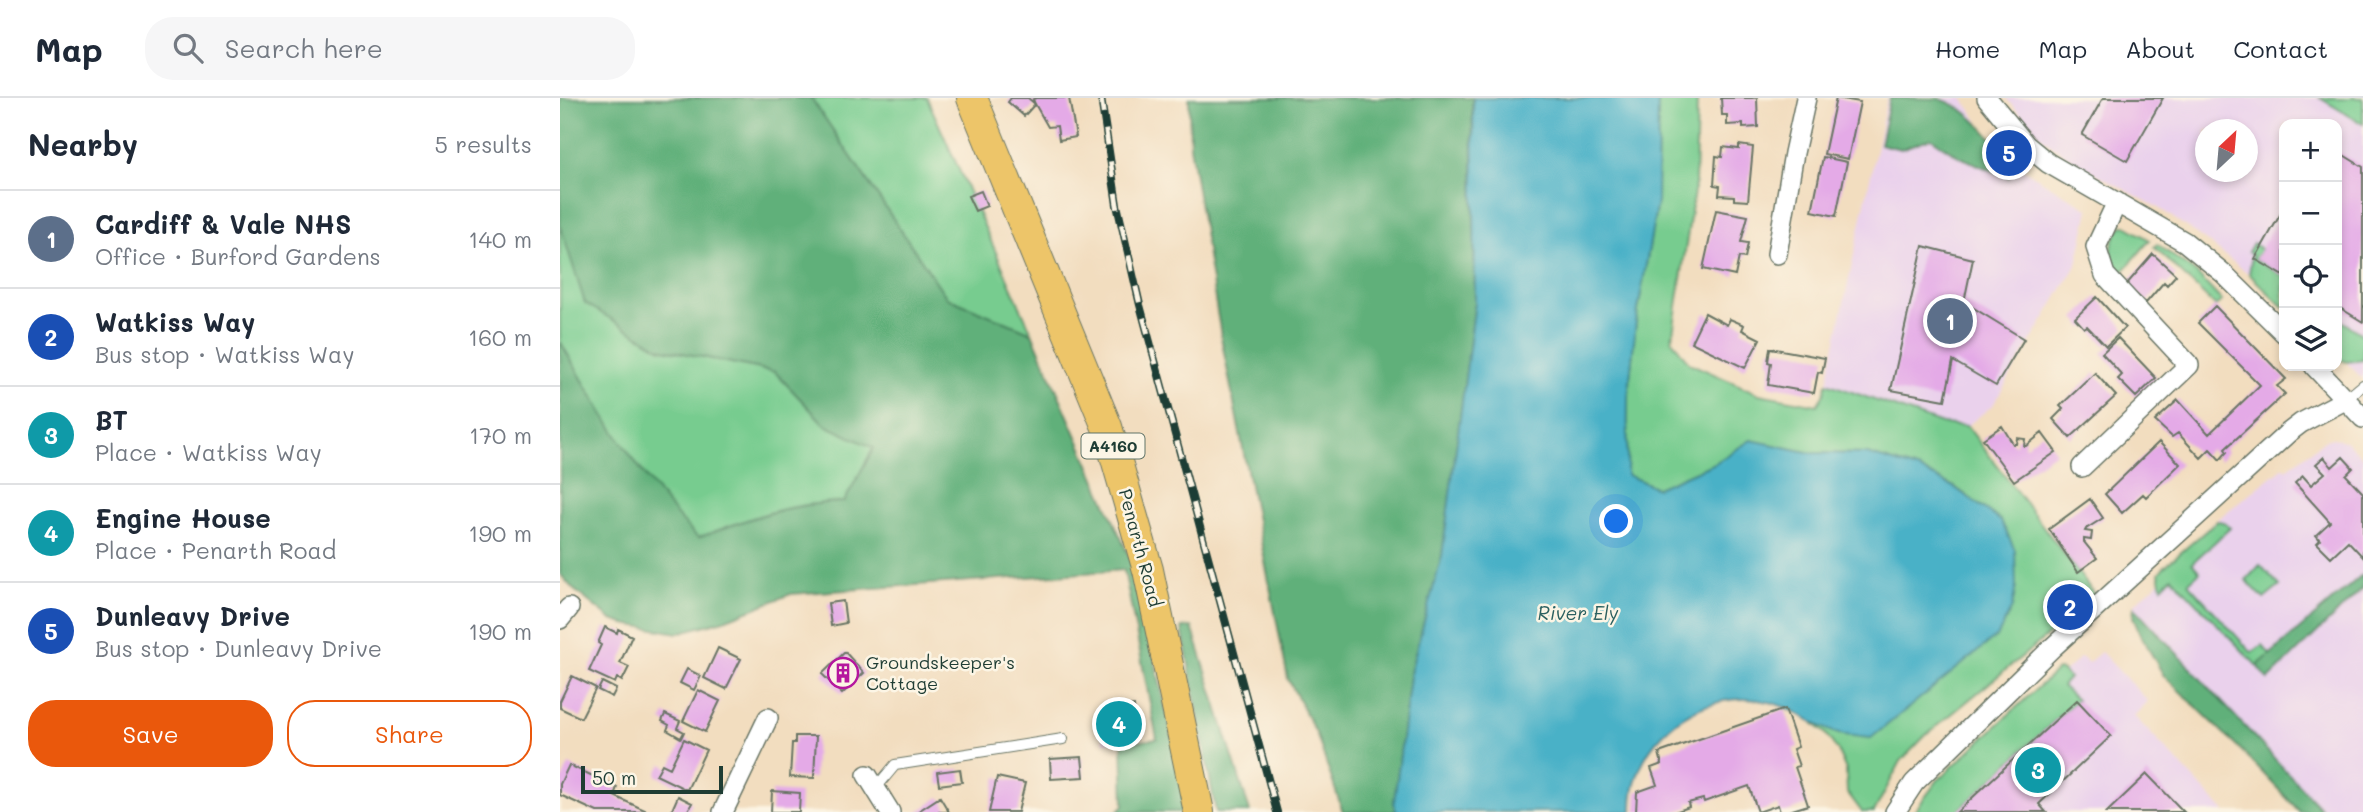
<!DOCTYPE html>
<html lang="en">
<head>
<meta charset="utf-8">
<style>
  body { margin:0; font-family:Mali,sans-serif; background:#f6f6f7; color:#1f2937 }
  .controls { position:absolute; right:21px; top:21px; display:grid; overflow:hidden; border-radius:14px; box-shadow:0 4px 10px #0003 }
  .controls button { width:63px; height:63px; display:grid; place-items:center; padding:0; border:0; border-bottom:2px solid #e0e1e3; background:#fff; color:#1f2937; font:35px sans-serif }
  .compass { position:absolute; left:1635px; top:21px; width:63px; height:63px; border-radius:50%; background:#fff; box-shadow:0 4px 10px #0003; rotate:26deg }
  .scale { position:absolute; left:21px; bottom:18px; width:142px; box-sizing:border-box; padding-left:7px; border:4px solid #1f3d34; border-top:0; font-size:19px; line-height:24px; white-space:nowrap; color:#1f3d34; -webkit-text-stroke:5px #fcf5e5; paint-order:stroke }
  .you { position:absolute; left:1057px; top:424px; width:24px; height:24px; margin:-18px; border:5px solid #fff; border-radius:50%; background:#1a73e8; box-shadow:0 0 0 10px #1a73e833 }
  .badge { display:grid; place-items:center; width:46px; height:46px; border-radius:50%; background:#ea580c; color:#fff; font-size:23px; font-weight:700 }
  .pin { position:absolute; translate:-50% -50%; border:4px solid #fff; box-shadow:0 2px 7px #0006 }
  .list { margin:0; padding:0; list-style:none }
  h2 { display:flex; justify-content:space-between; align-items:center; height:91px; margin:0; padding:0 28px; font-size:30px }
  h2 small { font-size:23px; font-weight:400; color:#747a83 }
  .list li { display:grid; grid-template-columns:46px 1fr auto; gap:21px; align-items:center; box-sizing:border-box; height:98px; padding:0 28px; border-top:2px solid #e0e1e3 }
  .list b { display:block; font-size:26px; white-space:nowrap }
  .list p { margin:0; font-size:23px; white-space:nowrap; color:#747a83 }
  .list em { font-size:23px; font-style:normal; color:#747a83 }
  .actions { display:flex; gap:14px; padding:21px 28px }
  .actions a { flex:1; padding:16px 0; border:2px solid #ea580c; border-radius:28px; text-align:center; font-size:24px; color:#ea580c }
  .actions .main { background:#ea580c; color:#fff }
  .icon { flex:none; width:38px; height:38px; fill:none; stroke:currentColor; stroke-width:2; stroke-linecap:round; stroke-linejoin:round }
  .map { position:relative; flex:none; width:1803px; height:714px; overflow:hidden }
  header { display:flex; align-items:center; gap:42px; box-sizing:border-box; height:98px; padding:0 35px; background:#fff; border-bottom:2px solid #e0e1e3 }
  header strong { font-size:33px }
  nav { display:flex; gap:38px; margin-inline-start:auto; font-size:24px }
  .search { width:490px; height:63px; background:#f6f6f7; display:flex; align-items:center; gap:18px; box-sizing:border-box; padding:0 24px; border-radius:28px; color:#747a83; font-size:26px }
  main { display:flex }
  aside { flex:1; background:#fff }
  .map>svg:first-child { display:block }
</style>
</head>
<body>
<header>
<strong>Map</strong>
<div class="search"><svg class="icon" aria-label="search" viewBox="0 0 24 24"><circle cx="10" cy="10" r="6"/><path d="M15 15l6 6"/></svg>Search here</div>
<nav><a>Home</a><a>Map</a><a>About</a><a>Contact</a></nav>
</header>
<main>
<aside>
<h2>Nearby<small>5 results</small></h2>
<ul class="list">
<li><span class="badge" style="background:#5c6f8a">1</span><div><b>Cardiff &amp; Vale NHS</b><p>Office · Burford Gardens</p></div><em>140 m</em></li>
<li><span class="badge" style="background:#1a4fb4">2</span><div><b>Watkiss Way</b><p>Bus stop · Watkiss Way</p></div><em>160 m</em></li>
<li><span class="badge" style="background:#0f9aa8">3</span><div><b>BT</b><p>Place · Watkiss Way</p></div><em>170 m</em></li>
<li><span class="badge" style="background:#0f9aa8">4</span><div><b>Engine House</b><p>Place · Penarth Road</p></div><em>190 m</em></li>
<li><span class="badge" style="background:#1a4fb4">5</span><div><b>Dunleavy Drive</b><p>Bus stop · Dunleavy Drive</p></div><em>190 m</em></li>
</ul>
<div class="actions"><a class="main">Save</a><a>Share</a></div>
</aside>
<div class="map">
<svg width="1803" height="714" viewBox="0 0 1803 714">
  <rect width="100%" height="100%" fill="#fcf5e5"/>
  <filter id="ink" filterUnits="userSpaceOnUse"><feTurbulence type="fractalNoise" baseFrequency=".0143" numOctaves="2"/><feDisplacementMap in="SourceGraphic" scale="14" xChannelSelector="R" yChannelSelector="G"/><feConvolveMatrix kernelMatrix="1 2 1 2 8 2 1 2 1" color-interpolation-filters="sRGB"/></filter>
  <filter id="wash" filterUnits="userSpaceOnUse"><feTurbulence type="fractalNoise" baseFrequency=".00686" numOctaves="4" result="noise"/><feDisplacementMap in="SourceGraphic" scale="28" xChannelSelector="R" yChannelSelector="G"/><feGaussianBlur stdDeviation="1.57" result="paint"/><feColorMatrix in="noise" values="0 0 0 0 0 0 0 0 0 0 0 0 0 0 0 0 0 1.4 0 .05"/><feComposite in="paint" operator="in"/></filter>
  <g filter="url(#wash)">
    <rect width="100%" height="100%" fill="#f2ddbf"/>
    <!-- built -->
    <path fill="#ead1ec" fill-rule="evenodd" d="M1327,0H1403L1420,26L1454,66L1529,111L1517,166L1433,307L1407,328L1382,326L1267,285Z
      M1446,0H1762L1803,24V281L1786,264L1777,260V26H1724V210L1689,176L1645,142L1602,112L1512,62L1482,40ZM1646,32H1688V74H1646Z
      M1773,340L1787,344L1803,360V714H1764L1573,507L1600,483L1599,475L1603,470L1654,424L1724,369L1727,371L1765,342Z
      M1541,554L1588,603L1574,618L1665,714H1355L1374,689L1521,559L1528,565Z"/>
    <!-- green -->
    <path fill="#77cc8f" stroke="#4b8462" stroke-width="2" d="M251,0H367L472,235L387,200Z
      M1098,0H1137L1135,86L1112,242L1129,265L1199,296L1257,307L1264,296L1267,285L1382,326L1407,328L1536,498L1366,637L1341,663L1314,714H1302L1287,694L1286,672L1278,653L1265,635L1253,625L1279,636L1441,423L1395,389L1360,372L1307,356L1252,355L1191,342L1155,365L1097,390L1067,377L1068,299L1076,224L1097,104Z
      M1760,0H1803V26Z
      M0,127L5,138L99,250L215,274L265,327L314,349L284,404C230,404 187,421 138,440L112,414L50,329L0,243Z
      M1562,128H1566L1590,142L1561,176C1548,160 1549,143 1562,128Z
      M1693,145L1701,152L1695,161L1724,178V210L1689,176L1692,157L1688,154Z
      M1597,146L1637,176L1662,203L1655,208L1594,149Z
      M1777,220L1803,237V262L1786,264L1777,260Z
      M1657,423L1664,424L1670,430L1632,465L1640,474L1628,485L1692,555L1702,547L1711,557L1697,568L1612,479L1602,489L1599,475L1603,470Z
      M1700,467L1720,488L1704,501L1686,482Z
      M1497,572L1503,573L1509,580L1502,588L1517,602L1397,714H1354L1378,682Z"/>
    <!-- forest -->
    <path fill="#61b07a" stroke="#407657" stroke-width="2" d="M0,0H251L387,200L472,235L574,470L629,714H557L564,707L562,645L597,641L564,472L231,496L164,522L118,535L64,526L52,522L13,491L0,476V243C40,313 81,382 138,440C187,421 230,405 284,404L314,350L265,327L215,274L99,250L25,205L0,127Z
      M629,0H912L915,204L882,458L851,571L834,704L836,714H783L756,635L728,581L662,244L630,48Z
      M1330,0C1345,0 1365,0 1380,1C1413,11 1432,42 1454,66L1449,80L1400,59L1371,40L1341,51L1320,46Z
      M1803,476V490L1708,582L1697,568Z
      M1574,509L1764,714H1740L1678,649L1604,578L1580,536L1573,519Z
      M632,529L690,714H656L622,530Z"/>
    <!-- water -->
    <path fill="#48b1c7" stroke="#34777e" stroke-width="2" d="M913,0H1098L1097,104L1076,224L1068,299L1067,377L1097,390L1155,365L1191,342L1252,355L1307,356L1360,372L1394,389L1441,423L1455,452L1456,488L1452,510L1438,537L1311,640C1301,639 1290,638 1279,636C1262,631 1247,620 1231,612C1187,591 1137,601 1103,636C1083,656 1071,685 1072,714H836L834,704L851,571L882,458L915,204Z"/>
    <g id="blocks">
      <!-- building -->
      <path fill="#e4aae7" d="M451,0H468L475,6L464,18L448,4Z
        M476,0H509L516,39L499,42L497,28L488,29L475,6L473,1Z
        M1161,0H1197L1198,29L1183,30V26L1167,27V17H1162Z
        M1276,0L1300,4L1288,61L1264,56Z
        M1543,0H1603L1567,63L1522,37Z
        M1179,47L1193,49L1188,103L1174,102V98L1159,97L1160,88L1154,87L1156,58L1162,59L1163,49L1179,51Z
        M1777,53L1803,69V224L1777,208Z
        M1263,59L1287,64L1276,118L1252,113Z
        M421,93L427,108L415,113L408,98Z
        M1724,110V178L1695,161Z
        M1156,112L1188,118L1181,144L1188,145L1185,160L1179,159L1175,178L1143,171Z
        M1363,148L1413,161L1404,204L1464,241L1436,288L1393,263L1385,302L1331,292Z
        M1593,156L1616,177L1607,187L1604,184L1586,205L1566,187Z
        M1537,199L1565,230L1546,248L1527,228L1524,230L1515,220Z
        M1655,208L1726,281L1717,288L1725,296L1665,351L1667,354L1660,362L1650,351L1641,360L1618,335L1612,339L1595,323L1618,302L1649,336L1700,287L1638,225Z
        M1145,215L1167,227L1170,221L1184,227L1182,232L1200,241L1185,270L1131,244Z
        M1558,240L1596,280L1576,299L1558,281L1562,277L1542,255Z
        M1210,250L1265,260L1262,275L1258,274L1254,295L1208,287L1211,265L1208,264Z
        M1535,275L1556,298L1510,340L1493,321L1503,311L1500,308Z
        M1442,328L1453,346H1456L1457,340L1465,341L1464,348H1466L1482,335L1496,354L1454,383L1423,341Z
        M1599,344L1620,366L1586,399L1583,396L1562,415L1545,396Z
        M1764,359L1772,369L1783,359L1793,370L1786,377L1803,395V459L1788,443L1771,459L1757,445L1760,442L1756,437L1770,424L1735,385L1743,378L1751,387L1765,375L1756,366Z
        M1530,401L1543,420L1526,431L1525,433L1532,434L1531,442L1524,441V444L1537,460L1518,474L1489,431Z
        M283,503L286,525L271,528L268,505Z
        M45,529L57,535L58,531L72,538L60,565L69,569L62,583L57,580L55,585L29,573L41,547L38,545Z
        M158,550L181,561L166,591L144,580Z
        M285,554L304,575L282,596L262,576Z
        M127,571L141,578L134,592L120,585Z
        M12,578L36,590L21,620L0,610V603Z
        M42,584L56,591L52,599L38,592Z
        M138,592L160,603L145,634L123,623Z
        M1517,602L1551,638L1479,706L1486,714H1397Z
        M574,608L577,641L544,644L541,611Z
        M1225,611L1238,649L1233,651L1239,668L1235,669L1248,707L1226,714H1220L1218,707L1198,714L1189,688L1144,704L1143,701L1128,705L1129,709L1115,714H1076L1077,694L1097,687L1091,670L1102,666L1099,655Z
        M105,616L120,623L117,630L124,634L121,640L107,632L109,627L102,623Z
        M235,638H256L254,680L230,679L232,645H235Z
        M124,641L146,652L127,692L96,677L102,666L110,670Z
        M522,659L524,679L491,681L490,661Z
        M9,667L57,689L54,698L89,714H37L0,697V686Z
        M400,671L402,684L379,687L377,674Z
        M1587,676L1624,714H1547Z
        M437,679L465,685L458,714H429Z
        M212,693L240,695L239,714H211Z
        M118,698L132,705L127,714H111Z
        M380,699L389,714H357Z"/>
    </g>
  </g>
  <g filter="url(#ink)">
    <use href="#blocks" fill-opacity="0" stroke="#697565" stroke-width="2"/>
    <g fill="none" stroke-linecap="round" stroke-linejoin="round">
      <!-- lane casing -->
      <g stroke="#697565" stroke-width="12">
        <path id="lane" d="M1785,302L1803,287
          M315,691L335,667L503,641"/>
      </g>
      <!-- street casing -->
      <g stroke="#697565" stroke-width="22">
        <path id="street" d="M1427,0L1466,47L1488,65L1625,144L1663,175L1724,235
          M1217,156L1234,55L1246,0
          M1754,268L1803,320
          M1522,369L1629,267L1545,177L1536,149L1557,104
          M0,521L9,510
          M307,677L330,714
          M163,714L208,620
          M1335,714L1354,685L1493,549L1728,335L1741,325L1785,302"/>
      </g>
      <!-- primary casing -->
      <g stroke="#697565" stroke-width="32">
        <path id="primary" d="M412,0L547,329L588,472L639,714"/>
      </g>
      <!-- lane -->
      <use href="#lane" stroke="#fff" stroke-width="10"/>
      <!-- street -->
      <use href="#street" stroke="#fff" stroke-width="19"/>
      <!-- primary -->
      <use href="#primary" stroke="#edc569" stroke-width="30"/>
      <!-- rail casing -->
      <g stroke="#1f3d34" stroke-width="8">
        <path id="rail" d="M541,0L557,107L580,207L717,714"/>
      </g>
      <!-- rail -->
      <use href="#rail" stroke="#fcf5e5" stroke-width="5" stroke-dasharray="16" stroke-linecap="butt"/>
    </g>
  </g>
  <!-- icons -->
  <defs>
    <g id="building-ring" transform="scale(1.575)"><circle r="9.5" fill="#fcf5e5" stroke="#b5179e" stroke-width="1.5"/><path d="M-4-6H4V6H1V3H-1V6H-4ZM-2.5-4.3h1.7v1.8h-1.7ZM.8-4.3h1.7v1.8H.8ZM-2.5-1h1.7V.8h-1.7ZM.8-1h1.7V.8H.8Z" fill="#b5179e"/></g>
  </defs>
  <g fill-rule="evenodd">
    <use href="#building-ring" x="283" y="575"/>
  </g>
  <g text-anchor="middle" stroke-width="5" stroke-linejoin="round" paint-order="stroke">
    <!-- shield labels -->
    <rect fill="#fcf5e5" stroke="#617469" stroke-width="2" x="521.5" y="335.5" width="63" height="25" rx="5"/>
    <g font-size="16" font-weight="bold" fill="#1f3d34">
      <text x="553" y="354">A4160</text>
    </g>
    <!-- street labels -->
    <g font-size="18" fill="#1f3d34" stroke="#fcf5e5">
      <text transform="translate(580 450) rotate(75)" y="6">Penarth Road</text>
    </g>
    <!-- poi labels -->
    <g font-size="18" fill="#1f3d34" stroke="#fcf5e5" text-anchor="start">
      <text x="306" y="571">Groundskeeper's<tspan x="306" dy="21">Cottage</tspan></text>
    </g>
    <!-- water labels -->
    <g font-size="19" font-style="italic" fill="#2b6060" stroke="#fcf5e5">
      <text x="1018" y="522">River Ely</text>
    </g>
  </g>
</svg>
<div class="controls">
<button>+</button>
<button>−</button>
<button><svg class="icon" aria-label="locate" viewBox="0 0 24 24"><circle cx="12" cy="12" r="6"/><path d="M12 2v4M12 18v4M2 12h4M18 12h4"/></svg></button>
<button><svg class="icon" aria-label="layers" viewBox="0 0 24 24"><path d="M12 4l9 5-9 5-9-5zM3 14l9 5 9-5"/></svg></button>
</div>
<svg class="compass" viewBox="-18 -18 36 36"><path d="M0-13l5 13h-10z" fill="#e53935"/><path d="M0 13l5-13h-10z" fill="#747a83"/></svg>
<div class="scale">50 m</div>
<div class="you"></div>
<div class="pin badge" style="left:1390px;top:223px;background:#5c6f8a">1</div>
<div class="pin badge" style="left:1510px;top:509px;background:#1a4fb4">2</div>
<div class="pin badge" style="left:1478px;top:672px;background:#0f9aa8">3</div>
<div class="pin badge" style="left:559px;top:626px;background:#0f9aa8">4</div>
<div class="pin badge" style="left:1449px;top:55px;background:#1a4fb4">5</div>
</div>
</main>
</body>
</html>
